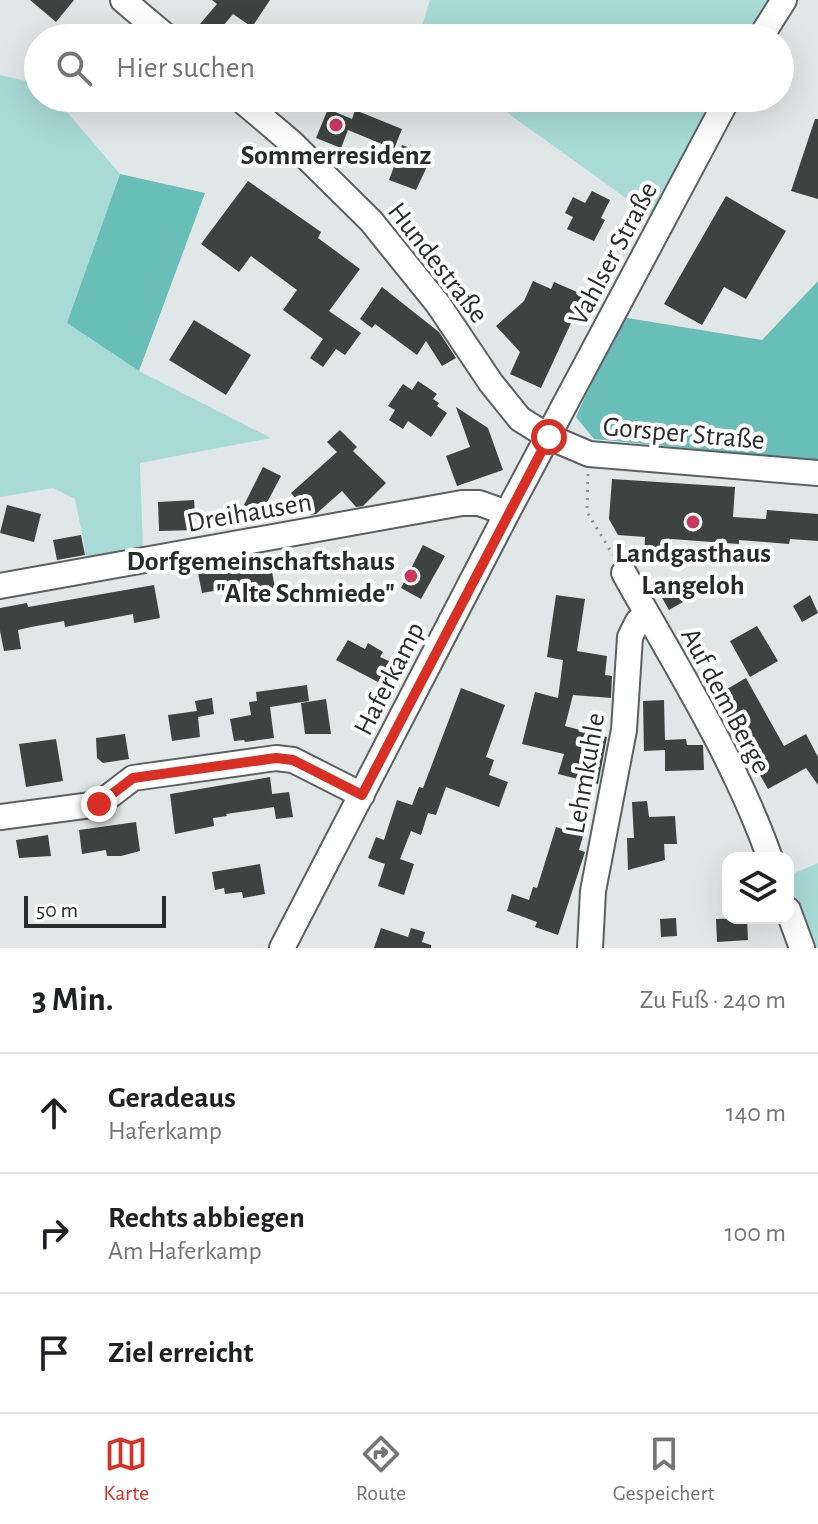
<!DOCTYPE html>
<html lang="de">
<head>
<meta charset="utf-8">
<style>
  body { margin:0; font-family:"Alegreya Sans",sans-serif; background:#f2f2f2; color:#202124 }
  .controls { position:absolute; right:24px; bottom:24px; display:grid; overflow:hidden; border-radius:16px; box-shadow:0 8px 32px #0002 }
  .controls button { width:72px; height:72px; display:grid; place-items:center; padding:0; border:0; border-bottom:2px solid #e0e0e0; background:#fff; color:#202124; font:40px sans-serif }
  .scale { position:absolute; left:24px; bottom:20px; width:142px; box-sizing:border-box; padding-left:8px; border:4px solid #2a2c2c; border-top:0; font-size:22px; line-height:28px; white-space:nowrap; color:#2a2c2c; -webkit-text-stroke:6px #fff; paint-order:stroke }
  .stop { position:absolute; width:24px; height:24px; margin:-18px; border:6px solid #d93025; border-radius:50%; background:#fff }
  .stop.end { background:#d93025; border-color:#fff; box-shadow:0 2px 8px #0008 }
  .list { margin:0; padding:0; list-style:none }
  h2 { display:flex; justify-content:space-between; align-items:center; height:104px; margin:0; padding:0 32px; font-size:34px }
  h2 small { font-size:26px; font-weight:400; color:#757577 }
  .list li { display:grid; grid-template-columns:52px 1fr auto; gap:24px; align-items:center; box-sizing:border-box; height:120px; padding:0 32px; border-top:2px solid #e0e0e0 }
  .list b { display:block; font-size:30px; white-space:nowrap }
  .list p { margin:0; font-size:26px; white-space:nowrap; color:#757577 }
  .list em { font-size:26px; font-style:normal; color:#757577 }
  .icon { flex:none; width:44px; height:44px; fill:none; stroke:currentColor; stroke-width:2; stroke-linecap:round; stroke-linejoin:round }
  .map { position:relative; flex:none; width:818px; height:948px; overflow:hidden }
  .search { position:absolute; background:#fff; box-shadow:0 8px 32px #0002; left:24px; right:24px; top:24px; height:88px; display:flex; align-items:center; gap:20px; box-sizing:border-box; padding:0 28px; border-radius:44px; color:#757577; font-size:30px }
  .sheet { height:464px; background:#fff }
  nav { display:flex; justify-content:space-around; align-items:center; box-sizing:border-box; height:112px; border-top:2px solid #e0e0e0; background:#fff; font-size:22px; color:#757577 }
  nav a { display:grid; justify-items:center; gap:4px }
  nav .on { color:#d93025 }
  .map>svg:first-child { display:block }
</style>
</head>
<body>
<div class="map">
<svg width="818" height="948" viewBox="0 0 818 948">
  <rect width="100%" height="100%" fill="#e1e7e6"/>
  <!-- green -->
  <path fill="#a8dbd6" d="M430,0H771L750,38H418Z
    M0,75L38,84V98H55L120,174L67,323L139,371L271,438L140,463L143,553L88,563L75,499L53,488L0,497Z
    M487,98H719L655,219Z
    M818,863V948H810L788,888V876Z"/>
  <!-- forest -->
  <path fill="#69beb8" d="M120,174L205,193L139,371L67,323Z
    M818,281V461L594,439L576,417L621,317L762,340Z"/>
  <!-- building -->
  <path fill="#3e4342" d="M30,0H74L56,22Z
    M212,0H270L252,27L233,14L213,38H188L217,4Z
    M328,109L352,119L355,110L402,129L394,149L348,130L341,148L316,138Z
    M815,119H818V199L791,191Z
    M402,145L432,156L416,190L389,180Z
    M248,181L321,232L318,238L360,269L329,311L361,333L345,355L336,349L323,367L310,358L323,339L283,310L297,290L251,256L239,272L201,244Z
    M592,191L610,200L601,218L605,220L594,241L567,229L573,217L565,213L573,197L585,203Z
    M726,196L786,231L746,299L724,287L702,325L664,304Z
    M533,281L551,289L554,282L584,295L541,388L510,374L520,352L496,326L524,301Z
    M382,287L439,332L456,358L442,366L426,341L417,355L375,324L372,328L360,319Z
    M194,320L251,355L226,395L169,360Z
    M418,381L437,394L433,399L439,403L437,406L447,413L431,437L408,421L403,429L389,420L395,410L388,406L403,384L412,390Z
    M456,407L488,428L503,470L457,486L446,456L470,447Z
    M340,430L357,447L353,451L386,483L363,506L356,507L342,491L316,514L310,515L291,493L337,452L327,442Z
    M263,467L281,476L261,514L244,505Z
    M612,479L735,487L733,517L766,519L767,510L818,514V541L790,539L789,544L739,540V544L671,539L669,562L644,561L645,537L618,535L609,519Z
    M194,500L196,530L159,531L158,502Z
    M7,505L41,514L34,542L0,533Z
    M81,535L85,555L57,560L53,540Z
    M423,545L445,556L421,599L401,588Z
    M269,556L275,588L250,592L248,585L202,593L197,568Z
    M154,585L160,618L134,623L133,614L65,627L64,621L31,627L18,630L21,649L4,651L0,631V608L27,603L28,607Z
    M676,588L683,602L669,610L661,596Z
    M556,595L585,599L577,651L607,656L605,675L612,676L611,698L573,695L565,726L607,737L598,784L558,774L564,754L522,744L535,692L558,698L563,660L547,657Z
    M810,595L818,613L802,622L793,606Z
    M757,626L778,661L750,677L730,641Z
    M348,640L365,649L368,643L383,652L380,657L389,661L378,682L336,660Z
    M746,678L784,746L806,734L818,757V785L806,768L768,789L715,696Z
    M307,685L309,701L270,707L274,738L245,742L244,740L234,741L230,719L251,715L249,702L257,701L256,692Z
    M461,688L505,705L486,757L494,760L489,775L508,782L499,807L446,787L436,815L428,813L421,835L411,831L400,859L414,864L404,895L378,886L385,864L368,858L376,837L384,840L397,800L412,805L419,787L423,788Z
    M212,698L214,714L198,717L200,737L172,741L168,715L197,711L195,701Z
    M326,699L331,734H305L301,703Z
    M664,700L665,740L686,739L687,745H703L704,770L665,771V750L644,751L643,701Z
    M125,734L129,759L103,763L97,758L96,738Z
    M56,739L63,781L26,787L19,744Z
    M270,777L273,801L272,794L289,792L293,817L276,819L274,807L226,814L227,816L213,818L214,826L175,834L170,794Z
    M647,801L649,817L675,816L677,844H664L665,860L628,870L627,838H634L632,802Z
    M136,822L140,851L121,856H107L106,850L82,854L79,830Z
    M556,827L583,836L579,850L585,852L558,935L535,927L537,922L507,911L512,894L529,900L533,887L537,888Z
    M48,835L51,856L19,858L16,840Z
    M260,864L265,894L243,898L242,892L225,894L224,888L215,890L212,872Z
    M676,918L677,936L661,937L660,919Z
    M747,918L748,940L717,942L716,919Z
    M381,928L408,937L411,928L425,932L422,942L431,945V948H374Z"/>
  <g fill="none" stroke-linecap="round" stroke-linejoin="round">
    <!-- minor casing -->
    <g stroke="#5c6060" stroke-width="28">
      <path id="minor" d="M123,0L168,38
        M760,38L784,0
        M239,98L292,143L371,221L438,304L491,383L520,419L549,437L589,454L818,473
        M624,573C676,666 734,757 770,858
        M0,586L462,503H479L507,513
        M0,817L99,804L133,778L276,758L293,760L362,795
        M788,910L802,948
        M282,948L507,513L728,98
        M590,948L593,891L624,730L630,637L638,621L648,616"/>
    </g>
    <!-- path -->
    <path stroke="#8c908f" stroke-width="3" stroke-dasharray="2 6" stroke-linecap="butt" d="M588,474L587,512L613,555"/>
    <!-- minor -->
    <use href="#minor" stroke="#fff" stroke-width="24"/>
  </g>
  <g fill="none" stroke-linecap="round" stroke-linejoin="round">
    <!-- route -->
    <path stroke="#d93025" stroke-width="10" d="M99,804L133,778L276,758L293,760L362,795L549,437"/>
  </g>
  <!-- markers -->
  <g fill="#c83960" stroke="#fff" stroke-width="3">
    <circle cx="336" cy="125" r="8"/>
    <circle cx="693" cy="522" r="8"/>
    <circle cx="411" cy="576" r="8"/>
  </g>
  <g text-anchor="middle" stroke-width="8" stroke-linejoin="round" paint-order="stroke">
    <!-- poi labels -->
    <g font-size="28" font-weight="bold" fill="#2a2c2c" stroke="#fff">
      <text x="336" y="164">Sommerresidenz</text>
      <text x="693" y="562">Landgasthaus<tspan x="693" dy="32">Langeloh</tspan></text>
      <text x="395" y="570" text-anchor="end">Dorfgemeinschaftshaus<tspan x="395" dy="32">"Alte Schmiede"</tspan></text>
    </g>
    <!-- street labels -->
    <g font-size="28" fill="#2a2c2c" stroke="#fff">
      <text transform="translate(612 253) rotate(-62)" y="10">Vahlser Straße</text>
      <text transform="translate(439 262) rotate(52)" y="10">Hundestraße</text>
      <text transform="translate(684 432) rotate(5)" y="10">Gorsper Straße</text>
      <text transform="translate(249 511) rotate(-10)" y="10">Dreihausen</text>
      <text transform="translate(388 678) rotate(-63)" y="10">Haferkamp</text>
      <text transform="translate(727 700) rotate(62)" y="10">Auf dem Berge</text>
      <text transform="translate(584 773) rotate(-80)" y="10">Lehmkuhle</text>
    </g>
  </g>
</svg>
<div class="controls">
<button><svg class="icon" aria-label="layers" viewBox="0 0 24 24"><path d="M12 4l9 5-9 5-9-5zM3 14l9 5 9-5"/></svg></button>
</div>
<div class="scale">50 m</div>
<div class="stop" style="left:549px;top:437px"></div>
<div class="stop end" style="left:99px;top:804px"></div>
<div class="search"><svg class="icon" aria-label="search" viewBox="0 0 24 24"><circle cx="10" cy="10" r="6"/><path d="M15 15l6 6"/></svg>Hier suchen</div>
</div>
<section class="sheet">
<h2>3 Min.<small>Zu Fuß · 240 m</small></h2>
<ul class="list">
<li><svg class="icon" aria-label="ahead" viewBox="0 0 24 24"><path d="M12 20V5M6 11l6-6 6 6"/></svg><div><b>Geradeaus</b><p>Haferkamp</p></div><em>140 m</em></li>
<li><svg class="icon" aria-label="right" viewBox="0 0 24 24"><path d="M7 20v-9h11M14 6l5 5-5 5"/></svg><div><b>Rechts abbiegen</b><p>Am Haferkamp</p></div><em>100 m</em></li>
<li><svg class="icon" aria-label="arrive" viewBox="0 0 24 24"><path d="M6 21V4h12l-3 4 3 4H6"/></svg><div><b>Ziel erreicht</b></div></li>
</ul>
</section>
<nav>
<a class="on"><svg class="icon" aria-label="map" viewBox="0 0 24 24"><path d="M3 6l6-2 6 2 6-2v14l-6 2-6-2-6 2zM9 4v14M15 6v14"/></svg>Karte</a>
<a><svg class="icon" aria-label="directions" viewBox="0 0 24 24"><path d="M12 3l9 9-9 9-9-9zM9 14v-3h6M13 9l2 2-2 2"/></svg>Route</a>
<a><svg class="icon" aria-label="saved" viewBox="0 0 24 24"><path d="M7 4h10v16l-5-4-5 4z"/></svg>Gespeichert</a>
</nav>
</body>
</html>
